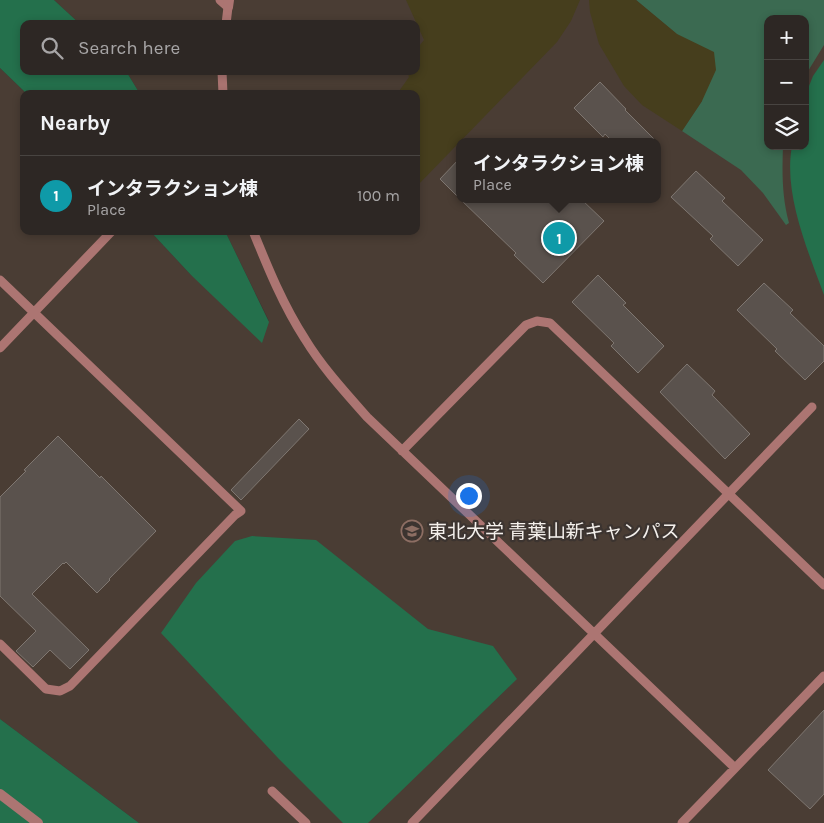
<!DOCTYPE html>
<html lang="en">
<head>
<meta charset="utf-8">
<style>
  body { margin:0; font-family:Karla,"Noto Sans JP",sans-serif; background:#352f2c; color:#f1f3f6 }
  .controls { position:absolute; right:15px; top:15px; display:grid; overflow:hidden; border-radius:10px; box-shadow:0 2px 8px #0003 }
  .controls button { width:45px; height:45px; display:grid; place-items:center; padding:0; border:0; border-bottom:1px solid #484441; background:#2d2724; color:#f1f3f6; font:25px sans-serif }
  .you { position:absolute; left:468px; top:495px; width:18px; height:18px; margin:-12px; border:4px solid #fff; border-radius:50%; background:#1a73e8; box-shadow:0 0 0 8px #1a73e833 }
  .badge { display:grid; place-items:center; width:32px; height:32px; border-radius:50%; background:#8bbbb9; color:#fff; font-size:16px; font-weight:700 }
  .pin { position:absolute; translate:-50% -50%; border:2px solid #fff; box-shadow:0 1px 5px #0006 }
  .popup { position:absolute; left:456px; top:138px; width:205px; height:65px; box-sizing:border-box; display:grid; place-content:center; border-radius:10px; background:#2d2724; filter:drop-shadow(0 1px 4px #0005); font-size:16px; white-space:nowrap; color:#a7a5a6 }
  .popup b { font-size:19px; color:#f1f3f6 }
  .popup::after { content:''; position:absolute; left:50%; top:100%; margin-left:-10px; border:10px solid transparent; border-top-color:#2d2724 }
  .list { margin:0; padding:0; list-style:none }
  h2 { display:flex; justify-content:space-between; align-items:center; height:65px; margin:0; padding:0 20px; font-size:21px }
  h2 small { font-size:16px; font-weight:400; color:#a7a5a6 }
  .list li { display:grid; grid-template-columns:32px 1fr auto; gap:15px; align-items:center; box-sizing:border-box; height:80px; padding:0 20px; border-top:1px solid #484441 }
  .list b { display:block; font-size:19px; white-space:nowrap }
  .list p { margin:0; font-size:16px; white-space:nowrap; color:#a7a5a6 }
  .list em { font-size:16px; font-style:normal; color:#a7a5a6 }
  .icon { flex:none; width:28px; height:28px; fill:none; stroke:currentColor; stroke-width:2; stroke-linecap:round; stroke-linejoin:round }
  .map { position:relative; flex:none; width:824px; height:823px; overflow:hidden }
  .search { position:absolute; background:#2d2724; box-shadow:0 2px 8px #0003; left:20px; top:20px; width:400px; height:55px; display:flex; align-items:center; gap:12px; box-sizing:border-box; padding:0 18px; border-radius:10px; color:#a7a5a6; font-size:19px }
  .panel { position:absolute; background:#2d2724; box-shadow:0 2px 8px #0003; left:20px; top:90px; width:400px; height:145px; border-radius:10px }
  .map>svg:first-child { display:block }
</style>
</head>
<body>
<div class="map">
<svg width="824" height="823" viewBox="0 0 824 823">
  <rect width="100%" height="100%" fill="#3c3430"/>
  <!-- built -->
  <path fill="#4a3d34" fill-rule="evenodd" d="M54,0H824V823H139L0,719V68L27,94H24V231H150L191,275L269,321L225,231H416V94H140L126,71H416V24H80ZM768,19H805V146H768ZM460,142H658V199H460Z"/>
  <!-- green -->
  <path fill="#3b6a51" d="M636,0H824V45L805,76V19H768V146H783C782,173 782,197 789,223L786,225L763,193L741,170L682,131L702,101L679,36Z"/>
  <!-- forest -->
  <path fill="#24704c" d="M0,0H54L80,24H24V71H126L140,94H27L0,68Z
    M824,60V295C808,251 783,193 792,146H805V96L813,76Z
    M150,231H225L269,322L262,343L191,275Z
    M252,536L316,540L428,629L493,646L517,679L368,823H343L278,758L161,633L196,583L235,541Z
    M0,719L139,823H0Z"/>
  <!-- sand -->
  <path fill="#463e1d" d="M406,0H580L571,21L557,42L416,187V94H397L409,77L407,71H416V50L424,40Z
    M589,0H636L677,34L714,52L716,70L702,101L682,131L642,105L624,86L599,44L590,12Z"/>
  <!-- building -->
  <path fill="#5a524d" stroke="#7f7771" d="M600,82L626,109L625,110L657,142H613L605,134L603,137L574,108Z
    M460,158V199L440,179Z
    M696,171L725,198L722,201L763,240L738,266L710,239L713,236L671,197Z
    M460,199H581L604,221L543,283L514,255L516,253Z
    M598,275L626,303L623,305L664,346L638,373L611,346L614,343L572,302Z
    M764,283L793,310L790,313L824,346V361L805,380L775,351L777,349L737,310Z
    M687,364L715,391L712,395L750,434L725,459L660,392Z
    M299,419L309,429L241,500L231,490Z
    M58,436L100,478L101,476L156,531L109,579L110,580L97,593L66,562L64,564L63,563L32,594L89,650L70,669L50,650L33,667L16,651L36,631L0,596V497L26,471L24,470Z
    M824,710V794L810,809L768,770Z"/>
  <g fill="none" stroke-linecap="round" stroke-linejoin="round">
    <!-- service -->
    <path stroke="#ac7572" stroke-width="9" d="M220,0L228,7L226,24
      M222,71L223,94
      M253,231C268,268 283,305 305,339C322,367 345,392 367,417L735,768
      M0,280L241,511L235,515L70,686L60,691L46,689L0,644
      M0,348L112,231
      M402,451L526,325L537,321L550,323L824,585
      M272,791L306,823
      M412,823L812,407
      M682,823L824,676"/>
    <!-- pedestrian -->
    <path stroke="#ac7572" stroke-width="10" d="M228,7L229,0"/>
    <!-- tertiary -->
    <path stroke="#ac7572" stroke-width="10" d="M0,794L38,823"/>
  </g>
  <!-- icons -->
  <defs>
    <g id="university-ring" transform="scale(1.125)"><circle r="9.5" fill="#3c3430" stroke="#8d6e63" stroke-width="1.5"/><path d="M0-5L7-2L0 1L-7-2ZM-4 1L0 2.5L4 1V4Q0 6-4 4Z" fill="#8d6e63"/></g>
  </defs>
  <g fill-rule="evenodd">
    <use href="#university-ring" x="412" y="531"/>
  </g>
  <g text-anchor="middle" stroke-width="4.5" stroke-linejoin="round" paint-order="stroke">
    <!-- poi labels -->
    <g font-size="19" fill="#f4f0ec" stroke="#3c3430" text-anchor="start">
      <text x="428" y="538">東北大学 青葉山新キャンパス</text>
    </g>
  </g>
</svg>
<div class="controls">
<button>+</button>
<button>−</button>
<button><svg class="icon" aria-label="layers" viewBox="0 0 24 24"><path d="M12 4l9 5-9 5-9-5zM3 14l9 5 9-5"/></svg></button>
</div>
<div class="you"></div>
<div class="pin badge" style="left:559px;top:238px;background:#0f9aa8">1</div>
<div class="popup"><b>インタラクション棟</b>Place</div>
<div class="search"><svg class="icon" aria-label="search" viewBox="0 0 24 24"><circle cx="10" cy="10" r="6"/><path d="M15 15l6 6"/></svg>Search here</div>
<section class="panel">
<h2>Nearby<small></small></h2>
<ul class="list">
<li><span class="badge" style="background:#0f9aa8">1</span><div><b>インタラクション棟</b><p>Place</p></div><em>100 m</em></li>
</ul>
</section>
</div>
</body>
</html>
